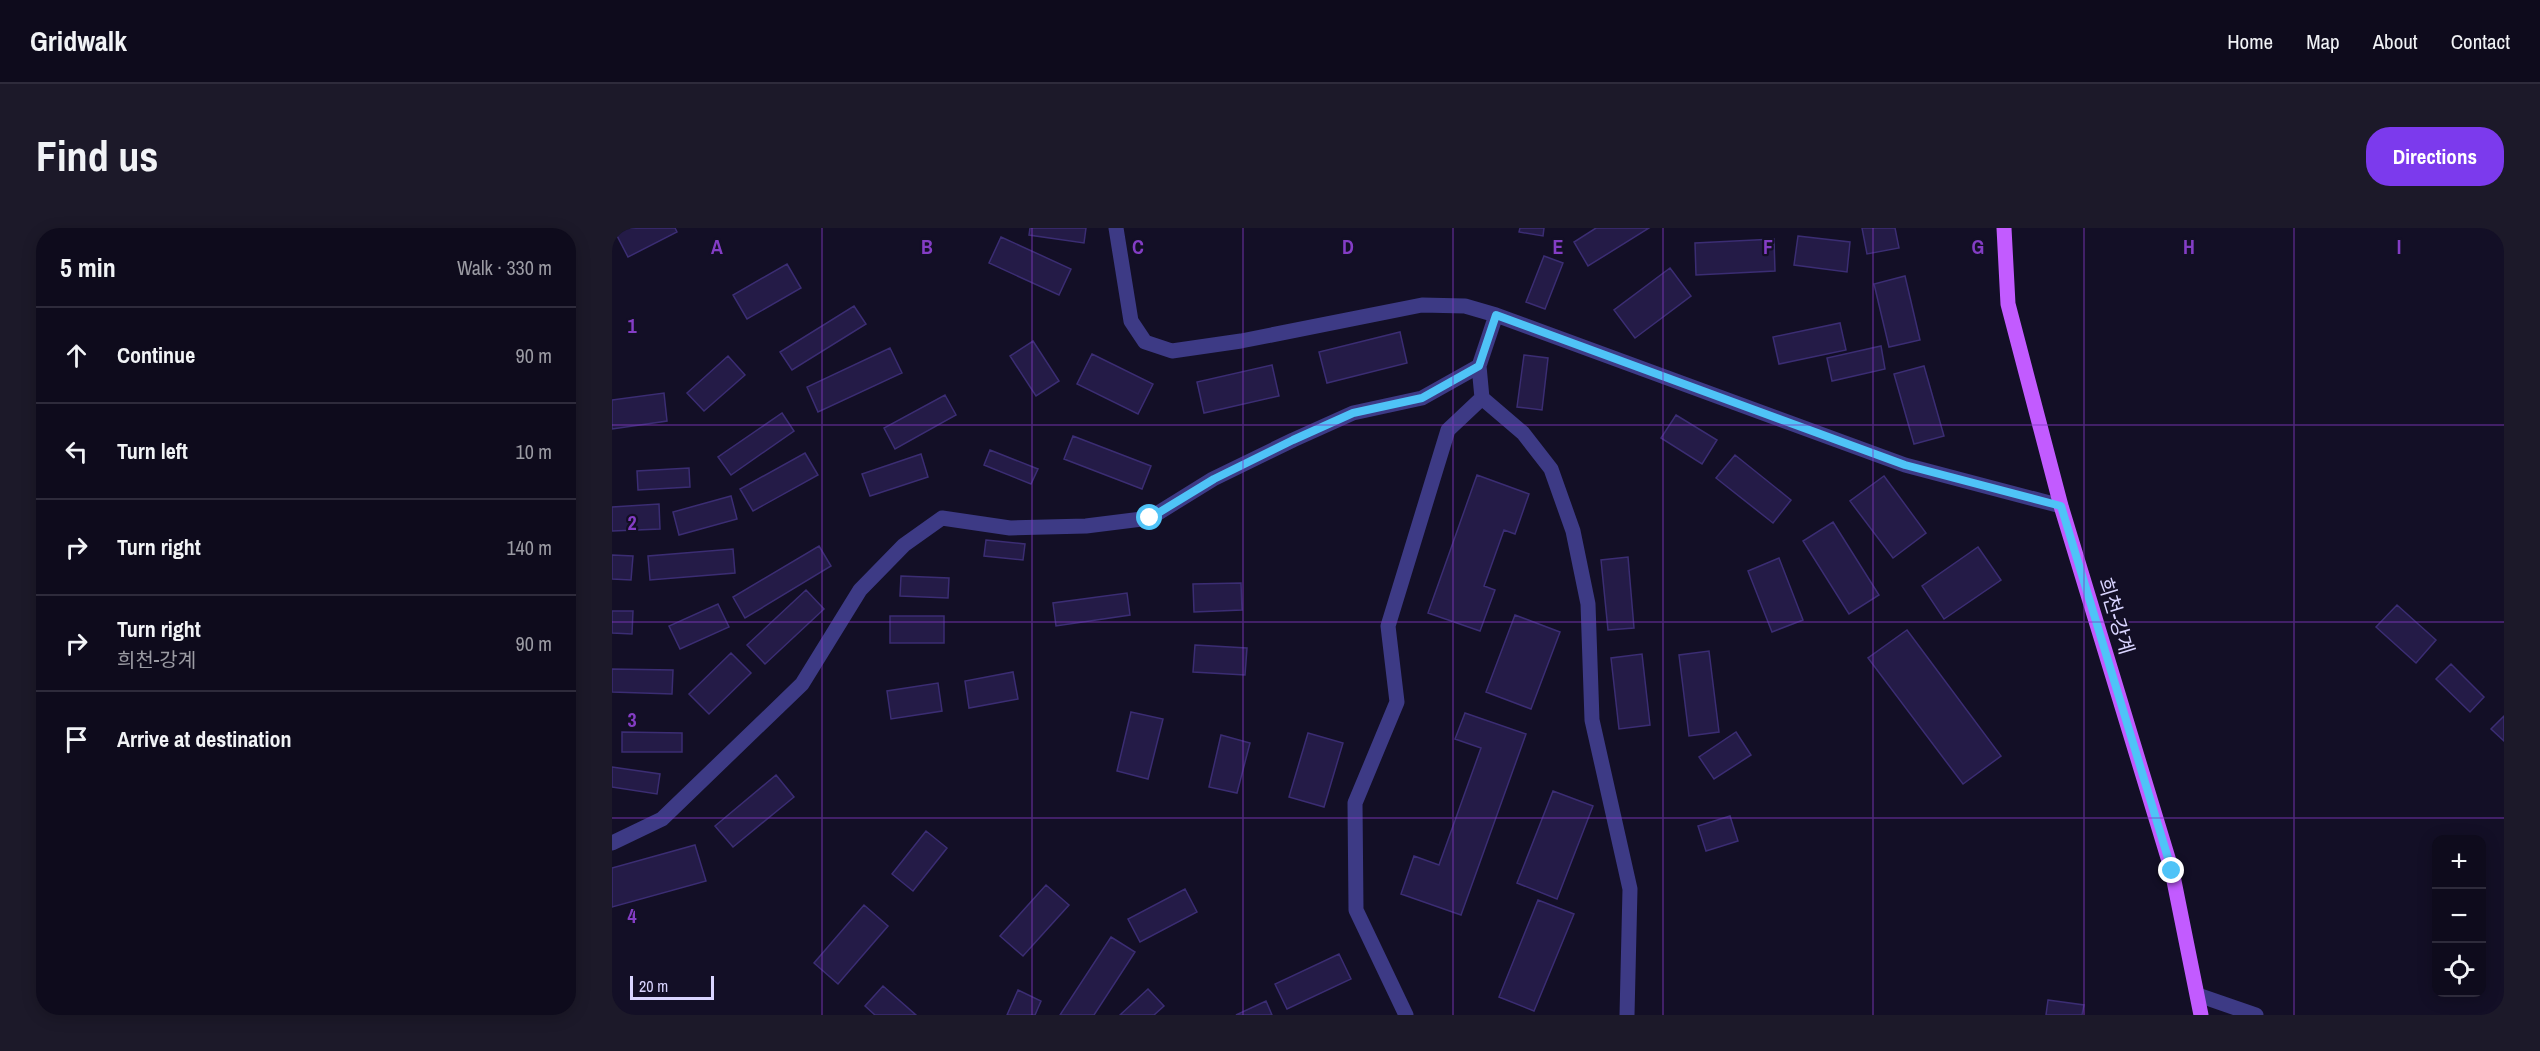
<!DOCTYPE html>
<html lang="en">
<head>
<meta charset="utf-8">
<style>
  body { margin:0; font-family:"Archivo Narrow","Noto Sans KR",sans-serif; background:#1c1929; color:#f1f3f6 }
  .controls { position:absolute; right:18px; bottom:18px; display:grid; overflow:hidden; border-radius:12px; box-shadow:0 3px 15px #0003 }
  .controls button { width:54px; height:54px; display:grid; place-items:center; padding:0; border:0; border-bottom:2px solid #2e2b3b; background:#0e0b1c; color:#f1f3f6; font:30px sans-serif }
  .scale { position:absolute; left:18px; bottom:15px; width:84px; box-sizing:border-box; padding-left:6px; border:3px solid #d9d4ff; border-top:0; font-size:16px; line-height:21px; white-space:nowrap; color:#d9d4ff; -webkit-text-stroke:4px #130f26; paint-order:stroke }
  .stop { position:absolute; width:18px; height:18px; margin:-14px; border:4px solid #4fc3f7; border-radius:50%; background:#fff }
  .stop.end { background:#4fc3f7; border-color:#fff; box-shadow:0 2px 6px #0008 }
  .list { margin:0; padding:0; list-style:none }
  h2 { display:flex; justify-content:space-between; align-items:center; height:78px; margin:0; padding:0 24px; font-size:26px }
  h2 small { font-size:20px; font-weight:400; color:#9b9ba3 }
  .list li { display:grid; grid-template-columns:39px 1fr auto; gap:18px; align-items:center; box-sizing:border-box; height:96px; padding:0 24px; border-top:2px solid #2e2b3b }
  .list b { display:block; font-size:22px; white-space:nowrap }
  .list p { margin:0; font-size:20px; white-space:nowrap; color:#9b9ba3 }
  .list em { font-size:20px; font-style:normal; color:#9b9ba3 }
  .icon { flex:none; width:33px; height:33px; fill:none; stroke:currentColor; stroke-width:2; stroke-linecap:round; stroke-linejoin:round }
  .map { position:relative; flex:none; width:1892px; height:787px; overflow:hidden; border-radius:24px }
  header { display:flex; align-items:center; gap:36px; box-sizing:border-box; height:84px; padding:0 30px; background:#0e0b1c; border-bottom:2px solid #2e2b3b }
  header strong { font-size:28px }
  nav { display:flex; gap:33px; margin-inline-start:auto; font-size:21px }
  .intro { display:flex; align-items:center; justify-content:space-between; box-sizing:border-box; height:144px; padding:0 36px }
  h1 { margin:0; font-size:42px }
  .button { padding:15px 27px; border-radius:24px; background:#7c3aed; color:#fff; font-size:21px; font-weight:700 }
  main { display:flex; gap:36px; padding:0 36px }
  aside { flex:1; background:#0e0b1c; border-radius:24px; box-shadow:0 3px 15px #0003 }
  .map>svg:first-child { display:block }
</style>
</head>
<body>
<header>
<strong>Gridwalk</strong>
<nav><a>Home</a><a>Map</a><a>About</a><a>Contact</a></nav>
</header>
<div class="intro"><h1>Find us</h1><a class="button">Directions</a></div>
<main>
<aside>
<h2>5 min<small>Walk · 330 m</small></h2>
<ul class="list">
<li><svg class="icon" aria-label="ahead" viewBox="0 0 24 24"><path d="M12 20V5M6 11l6-6 6 6"/></svg><div><b>Continue</b></div><em>90 m</em></li>
<li><svg class="icon" aria-label="left" viewBox="0 0 24 24"><path d="M17 20v-9H6M10 6l-5 5 5 5"/></svg><div><b>Turn left</b></div><em>10 m</em></li>
<li><svg class="icon" aria-label="right" viewBox="0 0 24 24"><path d="M7 20v-9h11M14 6l5 5-5 5"/></svg><div><b>Turn right</b></div><em>140 m</em></li>
<li><svg class="icon" aria-label="right" viewBox="0 0 24 24"><path d="M7 20v-9h11M14 6l5 5-5 5"/></svg><div><b>Turn right</b><p>희천-강계</p></div><em>90 m</em></li>
<li><svg class="icon" aria-label="arrive" viewBox="0 0 24 24"><path d="M6 21V4h12l-3 4 3 4H6"/></svg><div><b>Arrive at destination</b></div></li>
</ul>
</aside>
<div class="map">
<svg width="1892" height="787" viewBox="0 0 1892 787">
  <rect width="100%" height="100%" fill="#130f26"/>
  <!-- building -->
  <path fill="#241b47" stroke="#3b2d73" stroke-width="1.5" d="M1,0H63L65,4L16,29Z
    M418,0H474L472,15L417,7Z
    M908,0H932L931,8L907,4Z
    M984,0H1037L976,38L962,14Z
    M1250,0H1283L1287,20L1255,26Z
    M1186,8L1238,14L1235,44L1182,37Z
    M389,9L459,41L447,67L377,35Z
    M1162,11L1163,43L1084,47L1083,15Z
    M932,28L951,35L933,81L914,74Z
    M175,36L189,60L135,91L121,67Z
    M1058,40L1079,68L1023,110L1002,82Z
    M1293,48L1308,112L1277,119L1262,56Z
    M242,78L254,96L180,142L168,124Z
    M1228,95L1234,122L1167,136L1161,109Z
    M788,104L795,135L715,155L707,124Z
    M421,113L447,153L424,168L398,128Z
    M1269,118L1273,141L1220,153L1215,130Z
    M278,120L290,145L206,184L195,159Z
    M480,126L541,156L526,186L465,156Z
    M912,127L936,130L930,182L905,179Z
    M116,128L133,147L92,183L75,165Z
    M660,137L667,168L592,185L585,154Z
    M1312,138L1332,208L1302,216L1282,146Z
    M52,165L55,193L0,201V172Z
    M333,167L344,187L283,221L272,200Z
    M170,185L182,203L119,247L106,229Z
    M1064,187L1105,212L1090,236L1049,210Z
    M461,208L539,238L530,261L452,231Z
    M378,222L426,241L419,256L372,237Z
    M193,225L206,247L141,283L128,261Z
    M309,226L316,249L258,268L250,246Z
    M1123,227L1179,272L1161,295L1104,250Z
    M77,240L78,259L26,262L25,243Z
    M865,247L917,266L903,306L892,302L872,358L883,362L868,403L816,385Z
    M1272,248L1314,305L1281,330L1238,273Z
    M119,268L125,291L67,307L61,284Z
    M47,276L48,301L0,303V279Z
    M1221,294L1267,367L1237,386L1191,313Z
    M374,312L413,316L411,332L372,328Z
    M207,318L219,338L133,390L121,369Z
    M1366,319L1389,352L1332,391L1310,358Z
    M121,321L123,345L38,352L36,328Z
    M0,327L21,328L19,352L0,351Z
    M1016,329L1022,400L996,402L989,332Z
    M1167,330L1191,392L1160,404L1136,343Z
    M289,348L337,350L336,370L288,368Z
    M629,355L630,382L582,384L581,356Z
    M194,362L212,381L153,436L135,417Z
    M515,365L518,387L444,398L441,375Z
    M106,376L117,399L68,421L57,398Z
    M1785,377L1824,412L1804,435L1764,399Z
    M0,383H21L20,406L0,405Z
    M903,387L948,404L919,481L874,464Z
    M278,388H332V415H278Z
    M1295,402L1389,528L1351,556L1256,430Z
    M583,417L635,420L633,447L581,444Z
    M1097,423L1107,504L1077,508L1067,427Z
    M119,425L139,445L97,486L77,466Z
    M1030,426L1038,497L1007,501L999,430Z
    M1839,436L1872,469L1858,484L1824,451Z
    M0,441L61,442L60,466L0,464Z
    M401,444L406,471L357,480L353,453Z
    M326,455L330,483L279,491L275,463Z
    M519,484L551,491L536,551L505,543Z
    M853,485L914,506L849,687L789,666L802,628L827,637L869,520L843,511Z
    M1892,488V513L1879,501Z
    M10,504L70,505V524H10Z
    M1124,504L1139,527L1102,551L1087,529Z
    M696,505L731,515L712,579L677,569Z
    M609,507L638,515L625,565L597,559Z
    M0,539L48,546L45,566L0,559Z
    M164,547L182,569L121,619L103,598Z
    M941,563L981,578L945,671L905,655Z
    M1118,588L1126,613L1094,623L1086,598Z
    M314,603L335,620L301,663L280,646Z
    M83,617L94,653L0,679V640Z
    M434,657L457,677L411,728L388,708Z
    M573,661L585,684L528,714L516,691Z
    M926,672L962,686L922,783L887,769Z
    M252,677L276,698L226,756L202,735Z
    M499,709L523,724L482,787H448Z
    M727,726L739,751L675,781L663,756Z
    M271,758L304,787H263L253,778Z
    M536,761L552,778L542,787H508Z
    M406,762L429,773L423,787H395Z
    M1436,772L1472,777L1470,787H1434Z
    M654,773L660,787H624Z"/>
  <g fill="none" stroke-linecap="round" stroke-linejoin="round">
    <!-- minor -->
    <path stroke="#3d3a85" stroke-width="15" d="M504,0L519,93L533,114L560,123L629,113L810,77L853,78L884,87L1293,237L1449,278
      M867,138L870,170L911,205L939,241L961,303L976,376L980,492L1018,661L1015,787
      M0,615L50,591L190,456L248,362L292,317L330,290L398,300L474,298L538,290L601,251L681,212L741,185L810,170L867,138L884,87
      M1586,767L1644,787
      M794,787L744,682L743,575L785,474L776,398L836,202L870,170"/>
    <!-- primary -->
    <path stroke="#c25bff" stroke-width="15" d="M1392,0L1396,76L1449,278L1560,643L1589,787"/>
  </g>
  <g fill="none" stroke-linecap="round" stroke-linejoin="round">
    <!-- route -->
    <path stroke="#4fc3f7" stroke-width="8" d="M538,290L602,251L681,212L741,185L810,170L867,138L884,87L1293,237L1449,278L1560,643"/>
  </g>
  <!-- grid -->
  <path fill="none" stroke="#843dc5" stroke-width="1.5" stroke-opacity="0.55" d="M210,0V787M420,0V787M631,0V787M841,0V787M1051,0V787M1261,0V787M1472,0V787M1682,0V787M0,197H1892M0,394H1892M0,590H1892"/>
  <g text-anchor="middle" stroke-width="4.5" stroke-linejoin="round" paint-order="stroke">
    <!-- street labels -->
    <g font-size="20" fill="#d9d4ff" stroke="#130f26">
      <text transform="translate(1504 388) rotate(73)" y="7">희천-강계</text>
    </g>
  </g>
  <g font-size="20" text-anchor="middle" font-weight="bold" fill="#843dc5" stroke="#130f26" stroke-width="4.5" stroke-linejoin="round" paint-order="stroke">
    <text x="105" y="26">A</text>
    <text x="315" y="26">B</text>
    <text x="526" y="26">C</text>
    <text x="736" y="26">D</text>
    <text x="946" y="26">E</text>
    <text x="1156" y="26">F</text>
    <text x="1366" y="26">G</text>
    <text x="1577" y="26">H</text>
    <text x="1787" y="26">I</text>
    <text x="20" y="105">1</text>
    <text x="20" y="302">2</text>
    <text x="20" y="499">3</text>
    <text x="20" y="695">4</text>
  </g>
</svg>
<div class="controls">
<button>+</button>
<button>−</button>
<button><svg class="icon" aria-label="locate" viewBox="0 0 24 24"><circle cx="12" cy="12" r="6"/><path d="M12 2v4M12 18v4M2 12h4M18 12h4"/></svg></button>
</div>
<div class="scale">20 m</div>
<div class="stop" style="left:538px;top:290px"></div>
<div class="stop end" style="left:1560px;top:643px"></div>
</div>
</main>
</body>
</html>
